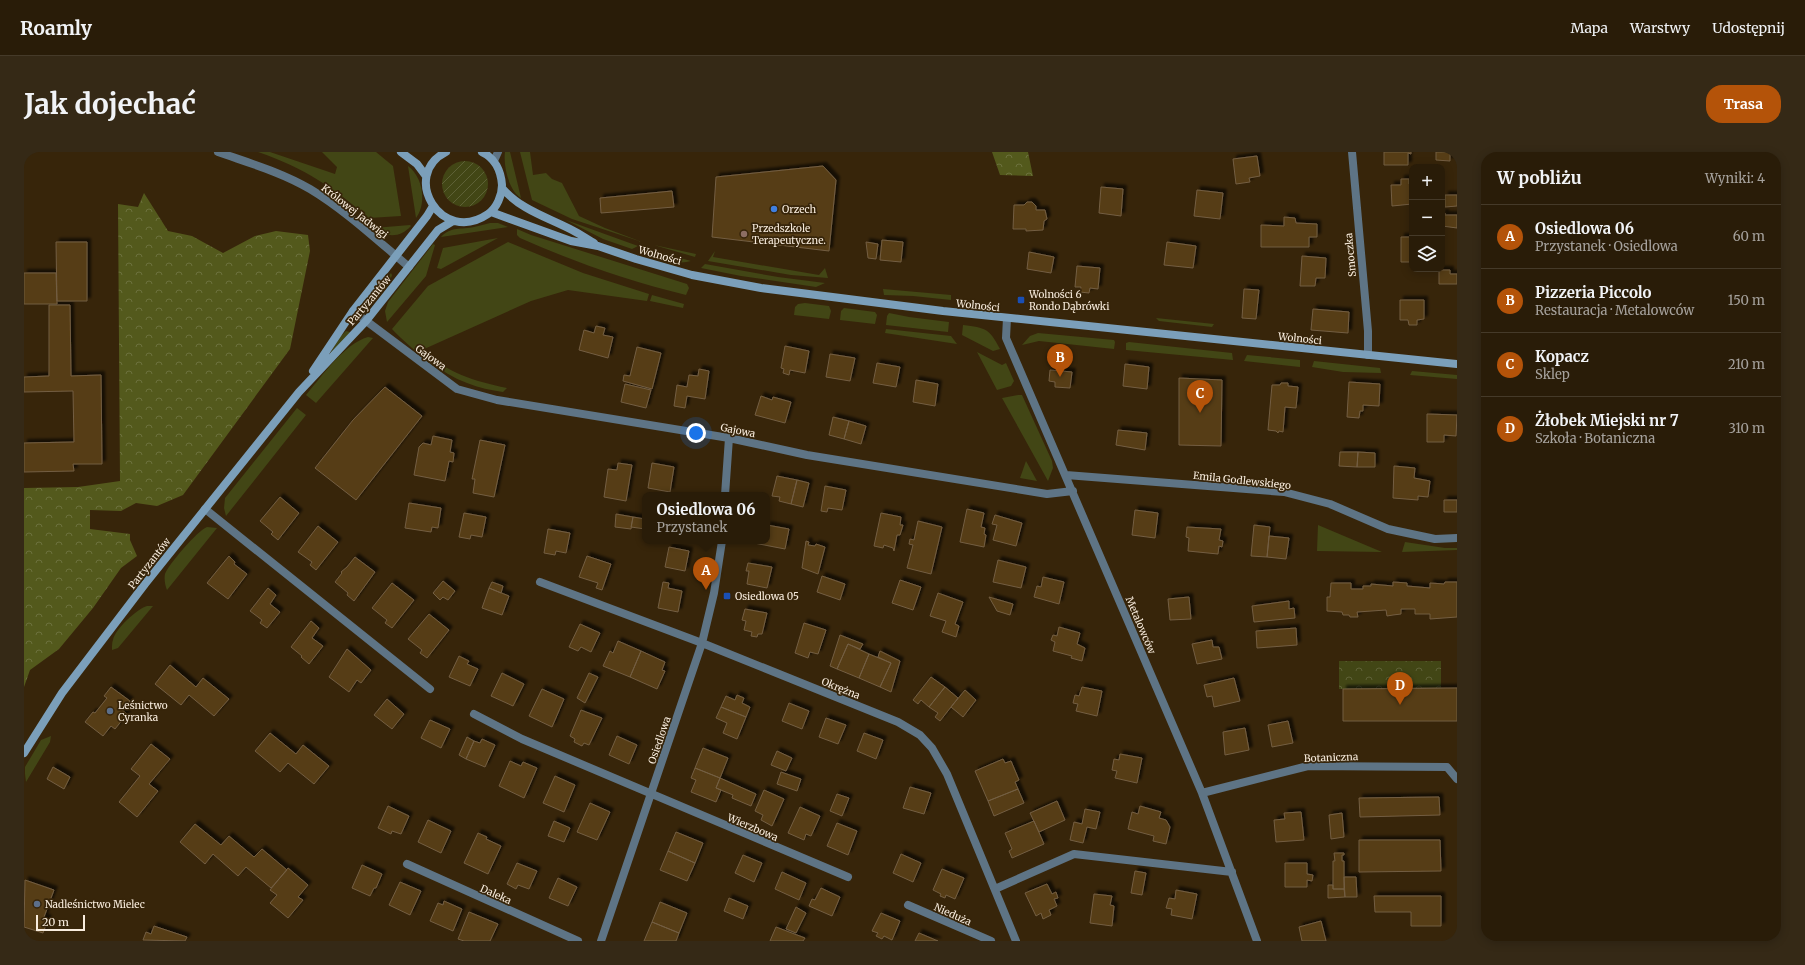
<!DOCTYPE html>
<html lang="pl">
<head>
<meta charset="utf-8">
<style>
  body { margin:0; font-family:Merriweather,serif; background:#352916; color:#f1f3f6 }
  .controls { position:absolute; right:12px; top:12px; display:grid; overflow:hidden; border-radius:8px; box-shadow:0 2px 10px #0003 }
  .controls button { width:36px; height:36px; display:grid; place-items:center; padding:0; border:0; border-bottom:1px solid #453a29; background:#291c08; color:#f1f3f6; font:20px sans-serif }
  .scale { position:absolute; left:12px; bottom:10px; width:49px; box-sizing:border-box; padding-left:4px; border:2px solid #f8ecdd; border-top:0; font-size:11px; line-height:14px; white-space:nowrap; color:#f8ecdd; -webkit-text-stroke:3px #37250a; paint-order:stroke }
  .you { position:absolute; left:672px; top:281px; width:14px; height:14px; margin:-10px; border:3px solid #fff; border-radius:50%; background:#1a73e8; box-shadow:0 0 0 6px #1a73e833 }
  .badge { display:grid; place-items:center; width:26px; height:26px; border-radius:50%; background:#b45309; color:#fff; font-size:13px; font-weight:700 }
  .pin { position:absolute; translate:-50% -33px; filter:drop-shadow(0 1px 2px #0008) }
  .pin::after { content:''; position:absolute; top:21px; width:14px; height:12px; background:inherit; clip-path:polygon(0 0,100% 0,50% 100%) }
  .popup { position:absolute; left:618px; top:340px; width:128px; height:52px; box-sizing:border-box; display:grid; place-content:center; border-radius:8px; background:#291c08; filter:drop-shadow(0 1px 3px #0005); font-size:13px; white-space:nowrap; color:#a5a19c }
  .popup b { font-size:15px; color:#f1f3f6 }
  .popup::after { content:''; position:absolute; left:50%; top:100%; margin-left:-8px; border:8px solid transparent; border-top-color:#291c08 }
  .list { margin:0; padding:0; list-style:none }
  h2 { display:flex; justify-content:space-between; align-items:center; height:52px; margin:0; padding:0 16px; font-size:17px }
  h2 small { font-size:13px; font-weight:400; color:#a5a19c }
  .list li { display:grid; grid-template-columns:26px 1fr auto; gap:12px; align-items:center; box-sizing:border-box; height:64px; padding:0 16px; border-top:1px solid #453a29 }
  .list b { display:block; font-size:15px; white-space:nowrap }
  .list p { margin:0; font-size:13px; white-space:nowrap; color:#a5a19c }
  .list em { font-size:13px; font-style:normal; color:#a5a19c }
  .icon { flex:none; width:22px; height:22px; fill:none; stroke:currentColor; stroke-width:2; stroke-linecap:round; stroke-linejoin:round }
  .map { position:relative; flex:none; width:1433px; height:789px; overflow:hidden; border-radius:16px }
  header { display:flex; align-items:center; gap:24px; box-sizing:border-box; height:56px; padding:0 20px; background:#291c08; border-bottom:1px solid #453a29 }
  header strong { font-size:19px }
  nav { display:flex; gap:22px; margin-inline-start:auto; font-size:14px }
  .intro { display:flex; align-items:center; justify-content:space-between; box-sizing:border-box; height:96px; padding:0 24px }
  h1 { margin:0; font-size:28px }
  .button { padding:10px 18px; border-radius:16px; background:#b45309; color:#fff; font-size:14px; font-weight:700 }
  main { display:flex; gap:24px; padding:0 24px }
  aside { flex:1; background:#291c08; border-radius:16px; box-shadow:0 2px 10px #0003 }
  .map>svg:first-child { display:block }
</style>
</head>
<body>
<header>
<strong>Roamly</strong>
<nav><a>Mapa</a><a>Warstwy</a><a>Udostępnij</a></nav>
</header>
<div class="intro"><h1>Jak dojechać</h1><a class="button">Trasa</a></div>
<main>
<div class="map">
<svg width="1433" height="789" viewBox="0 0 1433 789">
  <defs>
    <pattern id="forest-crowns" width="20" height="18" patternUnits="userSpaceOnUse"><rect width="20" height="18" fill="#53591c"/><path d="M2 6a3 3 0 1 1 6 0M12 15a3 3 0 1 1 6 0" fill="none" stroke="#6c713d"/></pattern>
    <pattern id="park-crowns" width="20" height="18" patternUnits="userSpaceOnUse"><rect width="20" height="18" fill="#424615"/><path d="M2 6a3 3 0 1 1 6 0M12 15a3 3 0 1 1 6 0" fill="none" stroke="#5e6137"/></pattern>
    <pattern id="garden-furrows" width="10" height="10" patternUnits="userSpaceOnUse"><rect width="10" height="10" fill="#424615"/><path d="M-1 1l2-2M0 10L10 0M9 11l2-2" fill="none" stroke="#5e6137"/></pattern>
    <filter id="shadow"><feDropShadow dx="3.5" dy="-3.5" stdDeviation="1" flood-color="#0009"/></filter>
  </defs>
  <rect width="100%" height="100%" fill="#37250a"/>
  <!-- grass -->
  <path fill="#424615" d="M234,0H246L311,22L313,15L298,0H352L369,14L377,64L345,66C308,35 281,16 234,0Z
    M481,0H486L497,46C485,39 479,14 481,0Z
    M496,0H506L509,23L522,21L528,27L538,31L555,64L581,76L618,90L548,67L508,48Z
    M384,14C399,25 403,51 392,66Z
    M542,68L614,94L608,97L579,87Z
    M466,71H474L484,75L417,85C427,74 437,78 450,75C456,74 461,72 466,71Z
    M386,73L387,74C376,86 363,86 350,76Z
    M493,77L507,83L663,132L665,136L662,143C605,129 550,110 496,86L493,83Z
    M474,86L417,117L413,116L419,96Z
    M484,90L559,121L625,142L623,149L544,138L507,149L398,198C424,221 449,229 483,236L479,240C467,238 455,236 443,231C418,222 386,196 368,177L404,134Z
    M409,92L411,93L402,124L363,170L361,159L364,150Z
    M630,93L672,102L671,105Z
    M631,99L667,109C654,113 640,108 631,99Z
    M691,99L689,105L795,123L801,116L804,126L767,123L684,109Z
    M681,112L754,125L801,131L792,135L717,124L677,116Z
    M367,121L368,123L365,132L349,150L351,140Z
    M859,137L927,143V148L889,144L860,143Z
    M628,143L660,152L659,156L626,149Z
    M781,151L805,154L807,159L805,167L770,163L771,155L774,152Z
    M820,156L851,160L853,163L851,172L816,168L817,159Z
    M865,161L885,165L925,170L924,180L862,173L863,164Z
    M1132,166L1190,172L1188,175L1135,169Z
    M939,173C962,176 965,176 976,197L969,199L938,183Z
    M862,177L927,184L933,192L861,181Z
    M322,179L326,180L325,182L308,200H307L316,185Z
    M1014,181L1090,188L1091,190L1090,197L1015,189L998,193L1006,184Z
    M344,185L349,186L292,251L282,243C298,224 320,192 344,185Z
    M1105,190L1208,201L1209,208L1102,198V191Z
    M953,200L978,213L982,211L990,229L987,234L973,238Z
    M1223,203L1276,208V215L1220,209Z
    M1290,209L1356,216L1357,221L1319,220L1288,215Z
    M1388,219L1433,223V227L1386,223Z
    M994,243H998L1028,309L1029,316L1024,329L978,246Z
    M273,256L282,263L202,364L200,356L201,346Z
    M1002,309L1013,329L996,326Z
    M1294,373L1358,400L1293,399Z
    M183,375L193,376L143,438C141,433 140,427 141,422C144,413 174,378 183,375Z
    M1381,390L1421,396H1433V398L1378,400Z
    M123,454H129L94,496L88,498C88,495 88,490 89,488C91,477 113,457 123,454Z
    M27,584L26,590L2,630L1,622V615L17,588Z"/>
  <!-- forest -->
  <path fill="url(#forest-crowns)" d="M968,0H1004L1009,24L976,23Z
    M120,41L144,79L168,84L199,101L231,84L252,79L284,83L286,99L266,197L159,343L133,354L112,351L97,359L66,358V377L106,382V388L113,404L97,416L69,456L35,497L6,518L0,535V336L54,335L96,329L94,52L114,55Z"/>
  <!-- park -->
  <path fill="url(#park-crowns)" d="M1315,509H1417V537H1315Z"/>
  <!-- garden -->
  <path fill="url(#garden-furrows)" d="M418 32a23 23 0 1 1 46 0a23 23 0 1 1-46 0Z"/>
  <!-- building -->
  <path fill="#573d14" stroke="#735e43" filter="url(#shadow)" d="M1360,0H1387V2L1384,1V13H1360Z
    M1412,0H1426V9L1412,8Z
    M1233,4L1236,24L1225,26L1226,30L1212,32L1209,7Z
    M799,14L812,28L805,99L688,85L692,25Z
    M1377,27H1385V32H1388V52L1368,54L1367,33H1377Z
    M1077,35L1099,37L1097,64L1075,61Z
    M1173,38L1199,41L1196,67L1170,64Z
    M648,39L650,55L577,61L576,46Z
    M1421,43H1433V54L1421,55Z
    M1003,50H1008L1012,54V58H1021L1023,67L1020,69L1019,78L1002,79V77H989L990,53H1000Z
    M1418,61H1421V63H1433V76L1418,74Z
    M1260,65L1271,66L1272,71L1293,72V85H1285V95H1237V73L1260,74Z
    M1377,85H1388V110H1377Z
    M858,88L879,90L877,110L856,108Z
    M32,90H63V149H33Z
    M842,90L854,92L852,107L844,106Z
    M1143,90L1172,94L1169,116L1140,113Z
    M1005,100L1030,105L1027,121L1003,117Z
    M1278,104L1302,106L1301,126H1292L1291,134H1276Z
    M1053,114L1076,116L1074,137L1066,136L1065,141L1056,140L1057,135H1051Z
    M1415,118H1426V122H1433V132H1415Z
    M0,121H32L33,152H0Z
    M1220,137L1235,138L1232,167L1218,166Z
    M1376,148H1400V167L1393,168V173H1385L1384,168H1376Z
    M25,153H46L47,224L77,223L78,312H49L50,319L0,320V291L50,290L49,239L0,240V225L25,224Z
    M1289,157L1325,160L1324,181L1287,178Z
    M572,174L581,176L579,183L589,185L584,206L555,198L560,178L570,181Z
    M761,194L785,199L781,221L766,218L765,223L759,221L760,217L757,216Z
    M613,195L637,201L628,237L599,229L600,223L606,224Z
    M806,202L831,206L826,229L802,225Z
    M853,211L876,215L872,235L849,231Z
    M1101,212L1125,215L1123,237L1099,234Z
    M675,217L685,219L681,247L663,244L661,256L650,254L653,233L663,235L665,223L674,224Z
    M1026,218L1048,220L1046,236L1031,235V230L1025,229Z
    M1155,226L1198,228L1197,294L1155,293Z
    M892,228L914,232L911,254L889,250Z
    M1325,230L1356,232L1355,254L1339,253V259H1336L1335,266L1323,265Z
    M1257,231H1264V234L1274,235L1272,256L1261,255L1259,280L1255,279L1254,281L1252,279L1244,278L1248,233H1256Z
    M601,232L627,238L622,256L597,250Z
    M361,235L398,264L332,348L291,316L329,268Z
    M737,244L748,248L749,245L767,250L761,271L731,263Z
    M1403,262L1433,263L1432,284L1420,283V290H1403Z
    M809,265L825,269L820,287L805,283Z
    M825,269L842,274L837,292L820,287Z
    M1094,278L1123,281L1121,298L1092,293Z
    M409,284L428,288L426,300L430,301L429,310L425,309L421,329L390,323L395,295L399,291L407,293Z
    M456,288L481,293L470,345L449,341L451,327H448Z
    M1316,300H1334L1333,315L1315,314Z
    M1334,300L1351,301V315H1333Z
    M594,311L608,313L602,349L580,345L584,317L593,318Z
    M628,311L650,315L646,340L624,336Z
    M1370,314L1391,316L1390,326L1406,329L1404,345L1394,344V348L1369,346Z
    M753,324L773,328L767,352L755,349L756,345L748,344Z
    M773,328L785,331L779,355L767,352Z
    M801,334L822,338L818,358L804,356L803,360L797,359Z
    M256,345L275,361L254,388L247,382L249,380L236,369Z
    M1420,348H1433V360H1420Z
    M385,351L417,356L414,376L408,375L407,380L381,376Z
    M943,357L960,361L957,375L961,376L960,382L962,383L960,395L936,390Z
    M1111,358L1134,361L1131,386L1108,383Z
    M440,361L462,365L458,385L447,383L446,387L435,385Z
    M857,361L877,365L876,373H879L876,383H873L870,399L869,396L860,393L859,396L850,394Z
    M592,362L609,365L607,377L591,375Z
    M971,363L998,371L992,394L969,388L973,373L968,372Z
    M609,365L621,367V377L607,375Z
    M894,369L918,375L907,422L883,416L889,393L885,392L886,387L890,388Z
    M743,373L765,377L761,397L730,391V389H743Z
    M1230,373L1246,375L1243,405L1227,404Z
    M294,374L314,390L292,418L286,413L288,410L274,400Z
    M1163,375L1197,377L1195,388L1199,389L1198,395L1195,394L1194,402L1164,399L1165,386L1162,385Z
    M524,377L546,381L542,401L532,399L531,403L520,401Z
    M1245,384L1265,386L1262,407L1243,405Z
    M782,389L785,390L784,393L791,394L792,392L801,395L794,422L778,416Z
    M645,395L665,399L661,419L641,415Z
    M205,404L211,410L210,412L223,422L204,447L183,431Z
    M563,404L587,412L578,438L572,436L574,431L555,425Z
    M331,405L351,420L330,449L323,443L324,441L311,430L318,421L317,420L323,415Z
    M974,408L1002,415L997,436L969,430Z
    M724,411L748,415L743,436L723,432L725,419H722Z
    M798,424L821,432L816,448L793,440Z
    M1019,425L1040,430L1035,452L1010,445L1013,434L1017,435Z
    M876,428L897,435L889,458L868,451Z
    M419,429L431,439L424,448L419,445L416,448L409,441Z
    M468,430L479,434L477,441L465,436Z
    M639,430L645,431L644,436L658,439L654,460L634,456Z
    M1369,430L1383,431V434L1406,436V431L1420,432L1421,430H1433V465L1406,467V462H1391V457H1377V462L1369,463L1363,464L1362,458L1333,460L1334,465H1326L1325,463H1319L1318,460L1303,459V445H1306L1307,431H1327V437H1339V434H1347V432L1369,434Z
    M368,431L390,448L368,476L361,471L363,468L348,456Z
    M244,436L252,443L246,452L256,460L243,476L236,471L238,468L226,459Z
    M465,436L485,444L478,463L458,456Z
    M914,441L939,450L931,472L935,474L932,485L918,480L922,469L906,464Z
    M965,445L989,452L986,463L973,459Z
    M1165,445L1167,467L1146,468L1144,447Z
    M1265,449V457L1270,456L1271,466L1230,470L1228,454Z
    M721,457L743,461L738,482H734L733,485L727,484L728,480L720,478L722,469L718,468Z
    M405,462L425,478L403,506L396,501L398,498L384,487Z
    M287,469L295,476L288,486L299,494L285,512L277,505L278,504L267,495Z
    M780,471L802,478L794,502L786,500L784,506L771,501Z
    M556,472L576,481L567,500L557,495L554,499L545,495Z
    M1035,475L1056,481L1053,492L1061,496L1058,509L1047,506L1048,504L1029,499L1031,490L1027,488L1029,483L1033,484Z
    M1272,476L1273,493L1233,496L1232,479Z
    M816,483L839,492L836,497L824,492L813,517L806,514Z
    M1188,488L1189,495H1195L1198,507L1173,512L1168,492Z
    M594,489L617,499L606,525L579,514L586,499L589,501Z
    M824,492L845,502L835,526L813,517Z
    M323,497L347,518L337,531L333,528L325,540L305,525Z
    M617,499L641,510L638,518L641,519L633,537L606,525Z
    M856,499L876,509L867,540L856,535L867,511L854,505Z
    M845,502L867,511L856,535L835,526Z
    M435,504L445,509L443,512L454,517L446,534L425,525Z
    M146,513L172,535L179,526L205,547L190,564L165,543L157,553L131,532Z
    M478,521L500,532L489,554L467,544Z
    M565,521L574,525L561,551L553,546Z
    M907,525L921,535L905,555L897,548L894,552L889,548Z
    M1210,526L1216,549L1190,555L1188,544L1183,545L1180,533Z
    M87,535L106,549L98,558L103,562L91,577L87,574L79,584L61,570L69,560L71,561L83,546L80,544Z
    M921,535L934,546L916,569L911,565L914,561L905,555Z
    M1058,535L1078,539L1073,564L1052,559L1054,552L1049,551L1051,543L1055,544Z
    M1433,536V569H1319V537Z
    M518,537L540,547L528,575L505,564Z
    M941,538L952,548L939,565L927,555Z
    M713,543L720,546L718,551L726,555L722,565L697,555L702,544L711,548Z
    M363,547L380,562L368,577L350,563Z
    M765,551L785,559L778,577L758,569Z
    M697,555L722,565L713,587L699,581L703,571L692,566Z
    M557,558L578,566L565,593L560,591L558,594L550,590L551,587L546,584Z
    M802,566L822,573L814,592L795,585Z
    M406,568L426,577L417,596L397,586Z
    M1264,569L1269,591L1248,595L1244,573Z
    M1221,576L1225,598L1201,603L1199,580Z
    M246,581L272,602L279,593L305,614L290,632L264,611L256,620L231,599Z
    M840,581L859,588L852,607L833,599Z
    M593,584L613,593L605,612L585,603Z
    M443,585L450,589L442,607L435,603Z
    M458,587L471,593L461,615L442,607L450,589L456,591Z
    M127,592L146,607L125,632L134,639L113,665L95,650L116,624L107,617Z
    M679,596L704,606L696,626L671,616Z
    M753,599L768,606L762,619L747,613Z
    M1096,602L1118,606L1113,631L1091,626L1093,619L1088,618L1090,607L1095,608Z
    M979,607L981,611L987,609L995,628L991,630L994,637L964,649L951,619Z
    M486,609L497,614L499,610L513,616L500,646L475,634Z
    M29,615L46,625L40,637L23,627Z
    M671,616L696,626L692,636L697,638L692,650L667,640L672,628L667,626Z
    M757,620L777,627L773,639L753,632Z
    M531,624L551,633L540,660L519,651Z
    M696,626L732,642L727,654L708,646L709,643L692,636Z
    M886,635L907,641L900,662L879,656Z
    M994,637L1000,651L970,664L964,649Z
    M740,638L760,647L748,674L737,668L739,663L731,659Z
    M813,642L825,646L818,664L806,659Z
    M1415,645L1416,663L1336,665L1335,646Z
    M1033,649L1041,668L1015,680L1006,661Z
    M566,651L586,660L573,688L553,680Z
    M364,654L385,664L377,682L368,679L367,682L354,676Z
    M1116,654L1137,660L1135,666L1142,668L1146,675L1142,692L1129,689L1130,684L1104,677L1108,660L1114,662Z
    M776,655L796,664L787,684L782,682L780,688L764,681Z
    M1061,657L1076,660L1072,677L1063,675L1059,691L1046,688L1050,670L1058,672Z
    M1277,660L1280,688L1252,690L1250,668L1261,667L1260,661Z
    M1318,661L1320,685L1307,687L1305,663Z
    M404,668L427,679L417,701L394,690Z
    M530,669L546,676L540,690L524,684Z
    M1010,669L1020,692L988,706L985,699L988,697L981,681Z
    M813,671L833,679L824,703L803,694Z
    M171,672L197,693L205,684L230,705L238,697L263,718L247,736L222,715L214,724L189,702L181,712L156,690Z
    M652,680L679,691L671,711L644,699Z
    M454,681L463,685L462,687L477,694L464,722L440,711Z
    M1335,688H1416L1417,719L1335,720Z
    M644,699L671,711L663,729L636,718Z
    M1310,701H1320V703H1318V709H1320V737H1309V709H1311Z
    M877,702L897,711L889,730L869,721Z
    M719,703L738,711L730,730L711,721Z
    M493,711L513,719L505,737L494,733L492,737L483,732Z
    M1261,711H1283V722L1289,723L1288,729L1283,728V735H1261Z
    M338,713L358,722L352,736H350L346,744L328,736Z
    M264,716L284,733L274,745L279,748L264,766L246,751L253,743L246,738Z
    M918,717L940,726L931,747L922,743L921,746L916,744L917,742L909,738Z
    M1111,719L1122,721L1118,743L1107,741Z
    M758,720L782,731L775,748L751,737Z
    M1320,725H1332L1333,745H1321Z
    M534,726L553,735L544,754L525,746Z
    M1,728L30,738L20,765L24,767L19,781L0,775Z
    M376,730L397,739L386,763L365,753Z
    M1023,732L1028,742L1032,740L1034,746L1030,747L1033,754L1025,758L1027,763L1019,767L1017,761L1012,764L1001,741Z
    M1304,733H1309V737H1320L1321,745L1304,746Z
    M797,736L816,745L808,764L785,754L788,747L791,748Z
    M1152,738L1173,742L1168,767L1147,763L1148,757L1142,756L1145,746L1151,747Z
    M1070,742L1088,744L1086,753L1090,754L1088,774L1066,771Z
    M1350,744H1417V774H1387V760H1351Z
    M705,746L724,754L719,767L700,759Z
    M420,749L438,757L429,779L406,769L414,751L419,753Z
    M636,750L663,761L655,781L628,770Z
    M772,755L782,761L772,781L762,777Z
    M445,760L474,772L466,789H440L434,787Z
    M857,761L876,769L868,788L860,784L858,787L852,784L854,781L848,779Z
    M1297,769L1302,789H1278L1275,775Z
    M628,770L655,781L652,789H620Z
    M130,774L163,785L161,789L119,788L122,780L127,782Z
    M752,775L781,786L779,789H746Z
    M895,781L914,789H891Z"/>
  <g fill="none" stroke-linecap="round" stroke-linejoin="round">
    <!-- street -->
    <path stroke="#5e7485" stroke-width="8" d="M194,0C225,11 257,20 286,37C321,58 353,88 385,115
      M1328,0L1344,179V203
      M470,9L474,0
      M329,159L433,237L473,248L705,286L783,303L1023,342L1049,339
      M983,166L982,186L1178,641L1233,789
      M1042,323L1260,340L1306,352L1364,377L1411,387L1433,386
      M701,343L705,286
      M181,357L406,537
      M516,430L678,491L874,570L896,583L908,596L923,622L992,789
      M450,562L498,587L824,725
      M1178,641L1284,614L1423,615L1433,627
      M383,712L554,789
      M971,737L1050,702L1208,720
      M884,753L967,789
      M577,789L678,491L690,441L698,389"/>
    <!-- secondary -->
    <path stroke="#7b9fba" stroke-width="8" d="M377,0L393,12L402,24
      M422,0C376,23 417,94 464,62C473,56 478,43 478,33C477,19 471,6 458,0
      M478,36C497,58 523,65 548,78C556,82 563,87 570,91
      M467,60L547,89L574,94L612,107L668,123L737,136L919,159L1433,212
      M289,219L329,159L403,64L409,54
      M0,601L38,541L121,432L275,240L342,169L414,78L429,69"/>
  </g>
  <!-- markers -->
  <circle fill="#3f7fe0" stroke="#37250a" stroke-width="1.5" cx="750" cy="57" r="4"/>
  <circle fill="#8d6e63" stroke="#37250a" stroke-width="1.5" cx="720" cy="82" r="4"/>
  <g fill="#1a4fb4" stroke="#37250a" stroke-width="1.5">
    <rect x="993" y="144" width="8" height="8" rx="2"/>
    <rect x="699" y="440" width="8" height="8" rx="2"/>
  </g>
  <g fill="#5c6f8a" stroke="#37250a" stroke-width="1.5">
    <circle cx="86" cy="559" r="4"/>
    <circle cx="13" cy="752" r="4"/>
  </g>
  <g text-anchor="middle" stroke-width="3.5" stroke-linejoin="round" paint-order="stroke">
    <!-- poi labels -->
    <g font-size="10" fill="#f8ecdd" stroke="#37250a" text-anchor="start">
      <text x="758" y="61">Orzech</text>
      <text x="728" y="80">Przedszkole<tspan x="728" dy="12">Terapeutyczne.</tspan></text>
      <text x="1005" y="146">Wolności 6<tspan x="1005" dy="12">Rondo Dąbrówki</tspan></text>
      <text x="711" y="448">Osiedlowa 05</text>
      <text x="94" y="557">Leśnictwo<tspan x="94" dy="12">Cyranka</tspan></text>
      <text x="21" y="756">Nadleśnictwo Mielec</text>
    </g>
    <!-- street labels -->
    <g font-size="10" fill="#f8ecdd" stroke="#37250a">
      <text transform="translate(331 59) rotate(38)" y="4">Królowej Jadwigi</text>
      <text transform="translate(636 103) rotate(16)" y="4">Wolności</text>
      <text transform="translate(1326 103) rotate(-95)" y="4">Smoczka</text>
      <text transform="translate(345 148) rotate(-50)" y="4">Partyzantów</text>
      <text transform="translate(954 153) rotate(6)" y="4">Wolności</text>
      <text transform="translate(1276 186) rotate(6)" y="4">Wolności</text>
      <text transform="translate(407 205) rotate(36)" y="4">Gajowa</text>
      <text transform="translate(714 278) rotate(11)" y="4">Gajowa</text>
      <text transform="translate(1218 328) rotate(6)" y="4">Emila Godlewskiego</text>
      <text transform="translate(125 411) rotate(-52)" y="4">Partyzantów</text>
      <text transform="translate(1117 473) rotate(67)" y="4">Metalowców</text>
      <text transform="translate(817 536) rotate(22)" y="4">Okrężna</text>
      <text transform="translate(635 588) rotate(-71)" y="4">Osiedlowa</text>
      <text transform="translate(1307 605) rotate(-2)" y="4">Botaniczna</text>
      <text transform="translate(729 675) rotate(23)" y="4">Wierzbowa</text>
      <text transform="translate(472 742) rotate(24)" y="4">Daleka</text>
      <text transform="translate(929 762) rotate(24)" y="4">Nieduża</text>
    </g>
  </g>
</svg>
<div class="controls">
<button>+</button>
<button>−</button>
<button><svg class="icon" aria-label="layers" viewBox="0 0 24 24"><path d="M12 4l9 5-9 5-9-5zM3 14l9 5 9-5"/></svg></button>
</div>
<div class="scale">20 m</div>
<div class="you"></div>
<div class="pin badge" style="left:682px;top:438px">A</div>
<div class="popup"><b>Osiedlowa 06</b>Przystanek</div>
<div class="pin badge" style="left:1036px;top:225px">B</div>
<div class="pin badge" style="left:1176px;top:261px">C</div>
<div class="pin badge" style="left:1376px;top:553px">D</div>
</div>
<aside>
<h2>W pobliżu<small>Wyniki: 4</small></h2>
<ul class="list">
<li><span class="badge">A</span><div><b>Osiedlowa 06</b><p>Przystanek · Osiedlowa</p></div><em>60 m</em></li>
<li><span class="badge">B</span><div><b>Pizzeria Piccolo</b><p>Restauracja · Metalowców</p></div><em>150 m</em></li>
<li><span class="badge">C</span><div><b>Kopacz</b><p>Sklep</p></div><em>210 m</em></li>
<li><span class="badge">D</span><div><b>Żłobek Miejski nr 7</b><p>Szkoła · Botaniczna</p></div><em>310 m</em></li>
</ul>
</aside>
</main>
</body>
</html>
